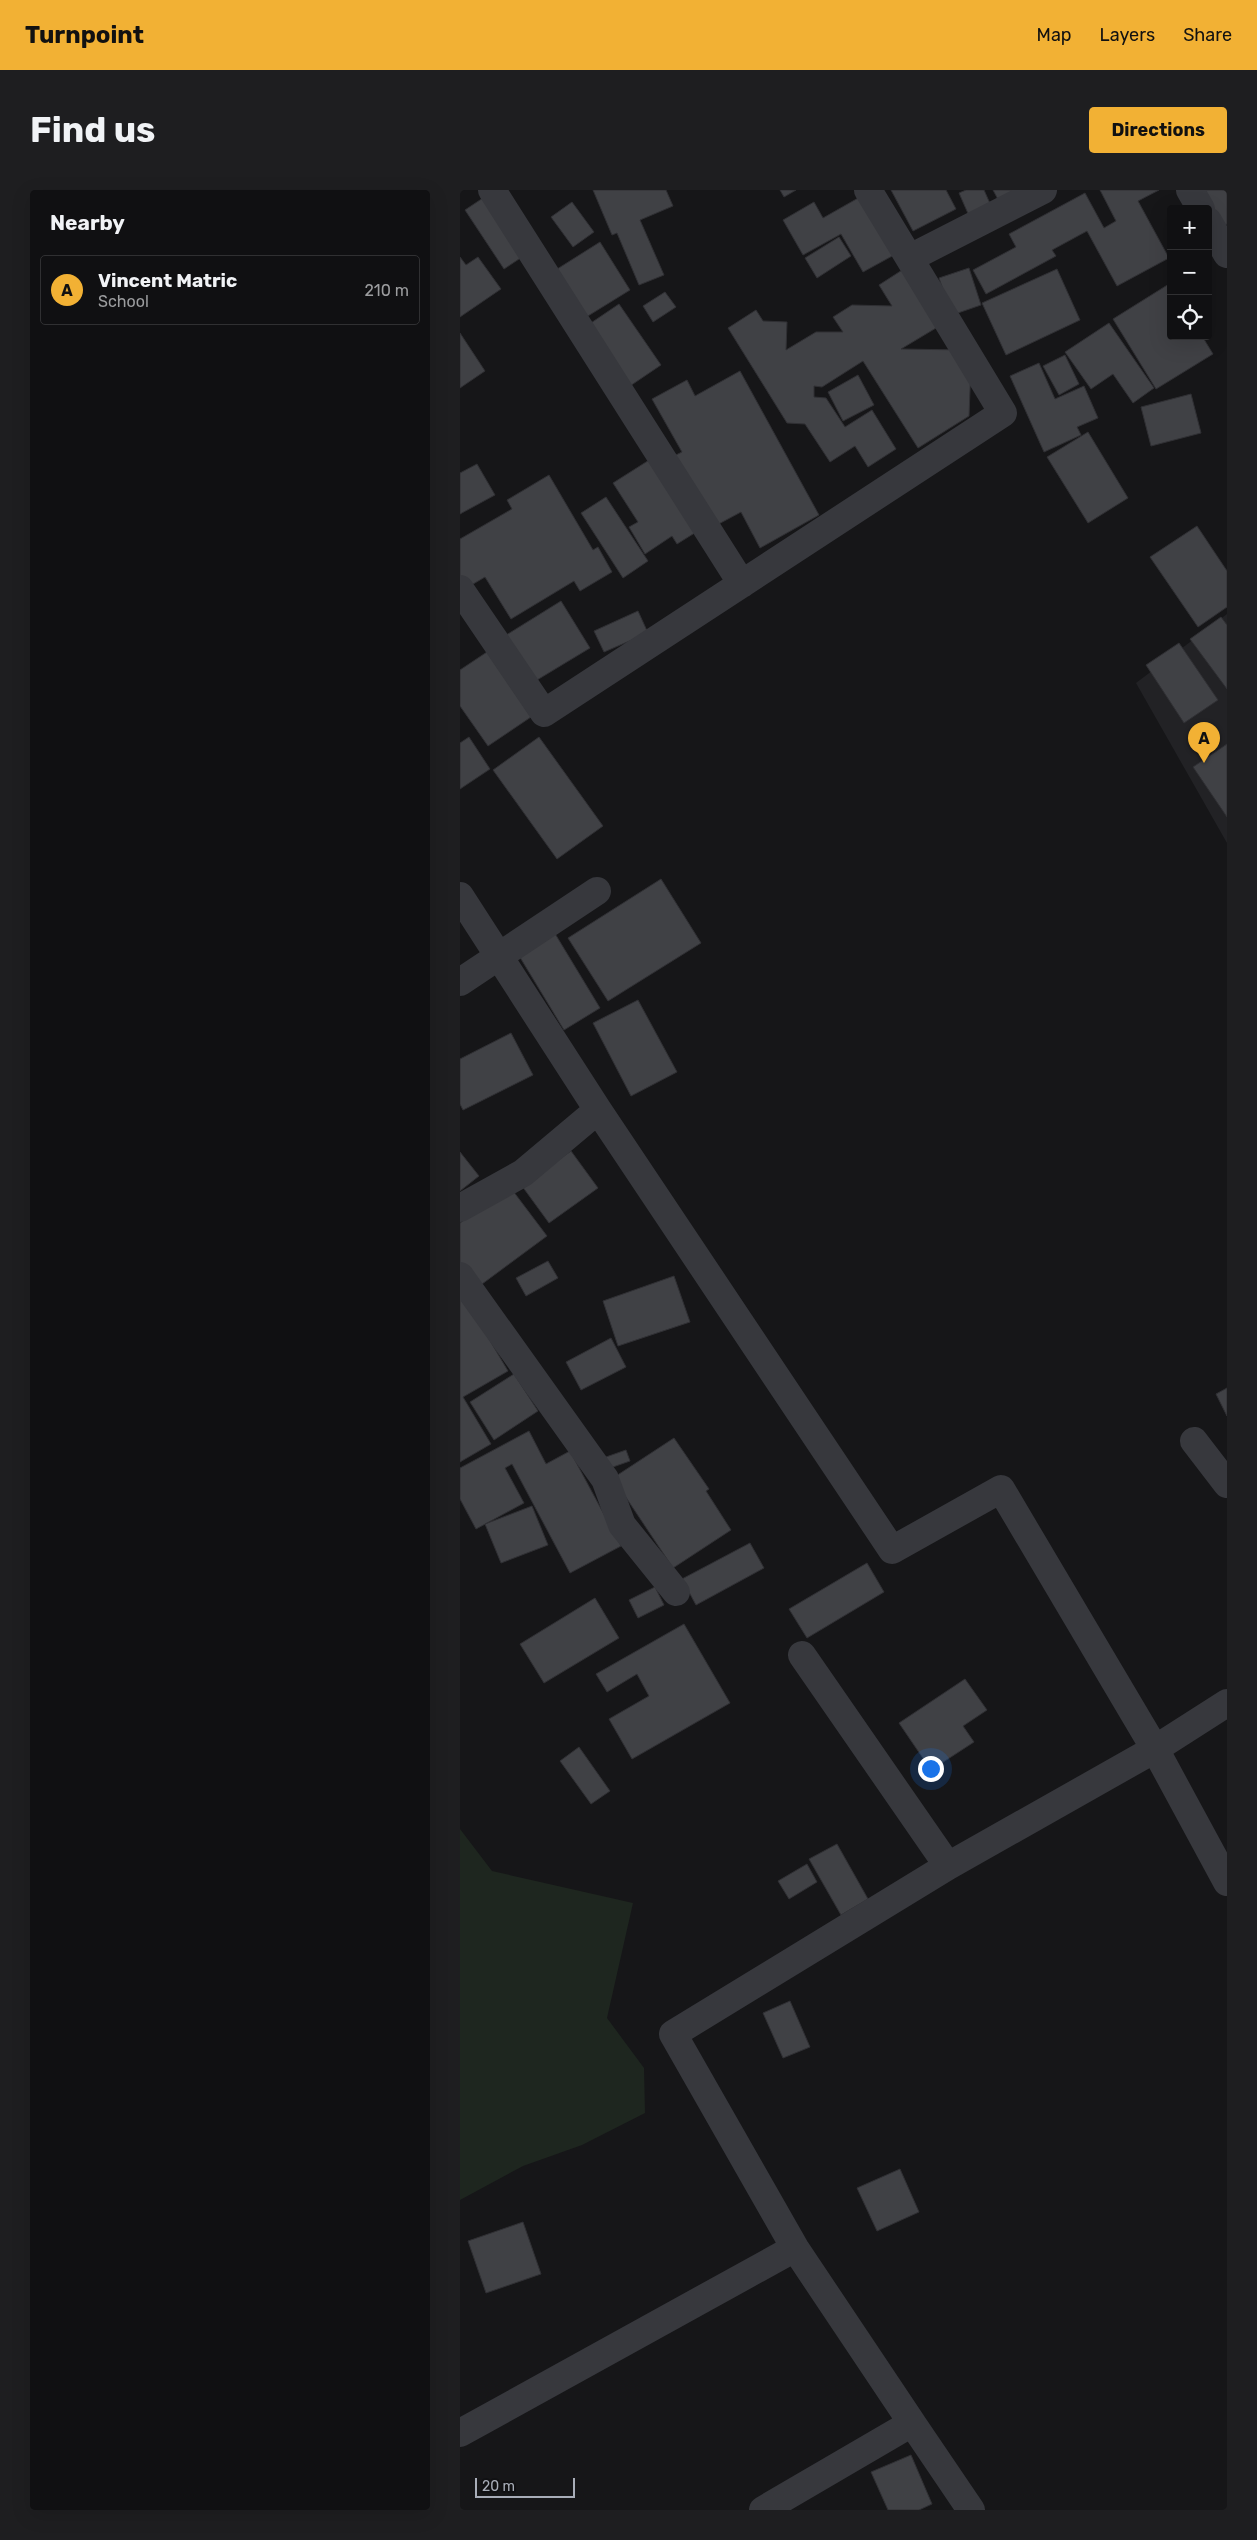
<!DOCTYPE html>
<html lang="en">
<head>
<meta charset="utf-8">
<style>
  body { margin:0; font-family:Rubik,sans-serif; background:#1e1e20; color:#f1f3f6 }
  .controls { position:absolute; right:15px; top:15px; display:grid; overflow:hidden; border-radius:5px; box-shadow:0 5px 20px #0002 }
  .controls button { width:45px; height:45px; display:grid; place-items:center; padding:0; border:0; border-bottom:1px solid #303032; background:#101012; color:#f1f3f6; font:25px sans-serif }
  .scale { position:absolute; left:15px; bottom:12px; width:100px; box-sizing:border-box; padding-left:5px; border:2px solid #a8adb8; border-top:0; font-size:14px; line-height:18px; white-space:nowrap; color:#a8adb8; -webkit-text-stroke:4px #111113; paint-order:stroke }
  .you { position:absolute; left:470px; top:1578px; width:18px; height:18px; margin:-12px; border:4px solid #fff; border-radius:50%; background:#1a73e8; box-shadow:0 0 0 8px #1a73e833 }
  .badge { display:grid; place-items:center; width:32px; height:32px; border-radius:50%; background:#f2b134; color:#111; font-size:16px; font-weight:700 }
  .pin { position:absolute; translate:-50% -41px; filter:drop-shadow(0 1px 2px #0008) }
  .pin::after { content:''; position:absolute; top:26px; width:18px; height:15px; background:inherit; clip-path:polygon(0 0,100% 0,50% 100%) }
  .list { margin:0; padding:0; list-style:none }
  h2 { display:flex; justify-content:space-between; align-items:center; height:65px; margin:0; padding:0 20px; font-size:21px }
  h2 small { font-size:16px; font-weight:400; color:#9c9d9f }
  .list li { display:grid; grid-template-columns:32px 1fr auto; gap:15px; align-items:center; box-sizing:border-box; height:70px; margin:0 10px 10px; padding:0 10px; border:1px solid #303032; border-radius:5px }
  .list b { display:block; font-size:19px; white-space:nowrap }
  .list p { margin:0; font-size:16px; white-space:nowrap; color:#9c9d9f }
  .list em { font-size:16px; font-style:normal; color:#9c9d9f }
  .icon { flex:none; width:28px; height:28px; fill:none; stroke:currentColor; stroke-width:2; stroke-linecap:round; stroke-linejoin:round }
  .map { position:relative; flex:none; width:767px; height:2320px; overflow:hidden; border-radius:5px }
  header { display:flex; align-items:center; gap:30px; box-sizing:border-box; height:70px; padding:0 25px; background:#f2b134; color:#111 }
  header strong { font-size:24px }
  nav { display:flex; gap:28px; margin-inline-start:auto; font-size:18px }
  .intro { display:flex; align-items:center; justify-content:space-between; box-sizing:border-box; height:120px; padding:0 30px }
  h1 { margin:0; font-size:35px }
  .button { padding:12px 22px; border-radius:5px; background:#f2b134; color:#111; font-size:18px; font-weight:700 }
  main { display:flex; gap:30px; padding:0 30px }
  aside { flex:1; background:#101012; border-radius:5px; box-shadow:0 5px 20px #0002 }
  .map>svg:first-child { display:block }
</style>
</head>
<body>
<header>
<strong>Turnpoint</strong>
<nav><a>Map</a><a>Layers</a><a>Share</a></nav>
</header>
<div class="intro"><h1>Find us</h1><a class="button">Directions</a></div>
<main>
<aside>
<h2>Nearby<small></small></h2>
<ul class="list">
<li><span class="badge">A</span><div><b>Vincent Matric</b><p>School</p></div><em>210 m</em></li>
</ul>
</aside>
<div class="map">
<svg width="767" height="2320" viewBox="0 0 767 2320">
  <rect width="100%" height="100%" fill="#161618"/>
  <!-- built -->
  <path fill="#222225" d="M767,424V653L676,493Z"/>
  <!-- green -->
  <path fill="#1e261f" d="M0,1639L32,1681L173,1713L147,1828L184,1878L185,1923L122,1955L63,1976L0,2010Z"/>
  <!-- building -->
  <path fill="#404145" stroke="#303034" d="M133,0H206L213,16L180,30L204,85L179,95L157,43L152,45Z
    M320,0H336L324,7Z
    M431,0H486L496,19L453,41Z
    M506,0H524L532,18L510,28L499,3Z
    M533,0H570L541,15Z
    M640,0H699L678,11L709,68L657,96L627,41L592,60L596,66L526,104L513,80L556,57L549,44L625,3L644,38L656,31Z
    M738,0H767V34L760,38Z
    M29,4L68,63L44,79L5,20Z
    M400,7L434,65L403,82L381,44L343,65L323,30L354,12L363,28Z
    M112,12L134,42L113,57L91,27Z
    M379,47L391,66L357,88L345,68Z
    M140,52L170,100L123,129L94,81Z
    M0,67L6,75L18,67L41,99L0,127Z
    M450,75L486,132L441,159L502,160L511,174L509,226L458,258L403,171L362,197L354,196V207L366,208L385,237L412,220L436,259L408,277L395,256L370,272L345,234L327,233L268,138L296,120L303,131L327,132L326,160L356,142H383L373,127L392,115L432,116L419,95Z
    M509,78L521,115L492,125L479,88Z
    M597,79L620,130L546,165L522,113Z
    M709,94L711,146H742L753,164L696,199L653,129Z
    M205,102L216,117L193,132L183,116Z
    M159,114L201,175L167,198L125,137Z
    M649,133L694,198L673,213L653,184L631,199L605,162Z
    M0,143L25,181L0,198Z
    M605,165L619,194L599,205L583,176Z
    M579,173L595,209L624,196L638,228L617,237L621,245L584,262L550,186Z
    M280,181L359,325L300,358L281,322L253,337L214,266L222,262L192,209L227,190L235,206Z
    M398,185L414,215L383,231L368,202Z
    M731,204L741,243L691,256L681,217Z
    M628,242L668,308L628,333L587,267Z
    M194,267L241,339L217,354L212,346L185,364L169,337L178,332L153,293Z
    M17,274L35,305L0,324V283Z
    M89,285L133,360L138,357L152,382L120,401L114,391L51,429L25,387L3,400L0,394V349L52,319L47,310Z
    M146,307L188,371L163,388L121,323Z
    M737,336L767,381V417L738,437L690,367Z
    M101,411L130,458L72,493L43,447Z
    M178,421L188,443L144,462L134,441Z
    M761,427L767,435V499L730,449Z
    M719,453L758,510L724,533L686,475Z
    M27,462L71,527L28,556L0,516V480Z
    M9,547L30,579L0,599V553Z
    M79,547L143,636L97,669L33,580Z
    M767,554V627L733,577Z
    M201,689L241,753L148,811L108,748Z
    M94,742L140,818L104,840L58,764Z
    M178,810L217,882L171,906L133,833Z
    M51,843L73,885L3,920L0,914V869Z
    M111,961L138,998L89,1033L62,996Z
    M0,962L19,986L0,1001Z
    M50,997L87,1046L18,1097L0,1072V1033Z
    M88,1071L98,1088L66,1106L56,1088Z
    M214,1086L230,1132L158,1156L143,1111Z
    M0,1100L48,1181L3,1207L31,1254L0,1272Z
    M151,1148L166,1177L121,1200L106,1172Z
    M54,1184L78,1221L34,1250L10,1212Z
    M767,1198V1226L756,1204Z
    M69,1241L86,1274L110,1261L161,1356L110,1383L52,1274L45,1278L64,1313L16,1339L0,1309V1278Z
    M214,1248L249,1299L246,1301L271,1340L213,1378L153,1288Z
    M166,1260L170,1271L150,1278L146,1267Z
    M72,1316L88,1355L41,1373L25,1334Z
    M290,1353L304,1378L236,1415L222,1389Z
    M407,1373L424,1402L347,1448L329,1419Z
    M195,1397L204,1415L178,1428L169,1410Z
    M135,1408L159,1448L84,1493L60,1454Z
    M224,1434L270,1513L172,1569L149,1529L189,1506L177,1484L147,1502L136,1484Z
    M505,1489L527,1520L503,1536L514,1552L471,1580L439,1533Z
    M119,1557L150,1601L131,1614L100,1571Z
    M377,1654L408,1709L381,1725L349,1669Z
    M347,1674L357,1692L329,1709L318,1691Z
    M330,1811L350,1857L323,1868L303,1823Z
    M440,1979L459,2022L417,2041L397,1998Z
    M63,2032L81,2084L26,2103L8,2051Z
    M451,2265L472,2314L459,2320H428L411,2282Z"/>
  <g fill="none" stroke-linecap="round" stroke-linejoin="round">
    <!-- minor -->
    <path stroke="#37383d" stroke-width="28" d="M32,0L282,394
      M730,0L741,19
      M748,31L767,64
      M450,68L583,0
      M0,399L84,523L543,223L408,0
      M0,706L138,920L432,1360L541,1299L695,1559L767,1692
      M0,792L137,701
      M0,1018L63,983L138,920
      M0,1086L145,1289L162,1335L216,1402
      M734,1251L767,1294
      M342,1465L488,1676
      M452,2233L335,2058L213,1844L488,1676L695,1559L767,1513
      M0,2243L335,2058
      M303,2320L452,2233L511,2320"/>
  </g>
</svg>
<div class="controls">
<button>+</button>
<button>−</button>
<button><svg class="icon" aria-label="locate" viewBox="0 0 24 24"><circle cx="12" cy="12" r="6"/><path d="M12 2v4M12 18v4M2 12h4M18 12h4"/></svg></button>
</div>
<div class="scale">20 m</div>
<div class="you"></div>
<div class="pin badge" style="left:744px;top:573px">A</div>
</div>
</main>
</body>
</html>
